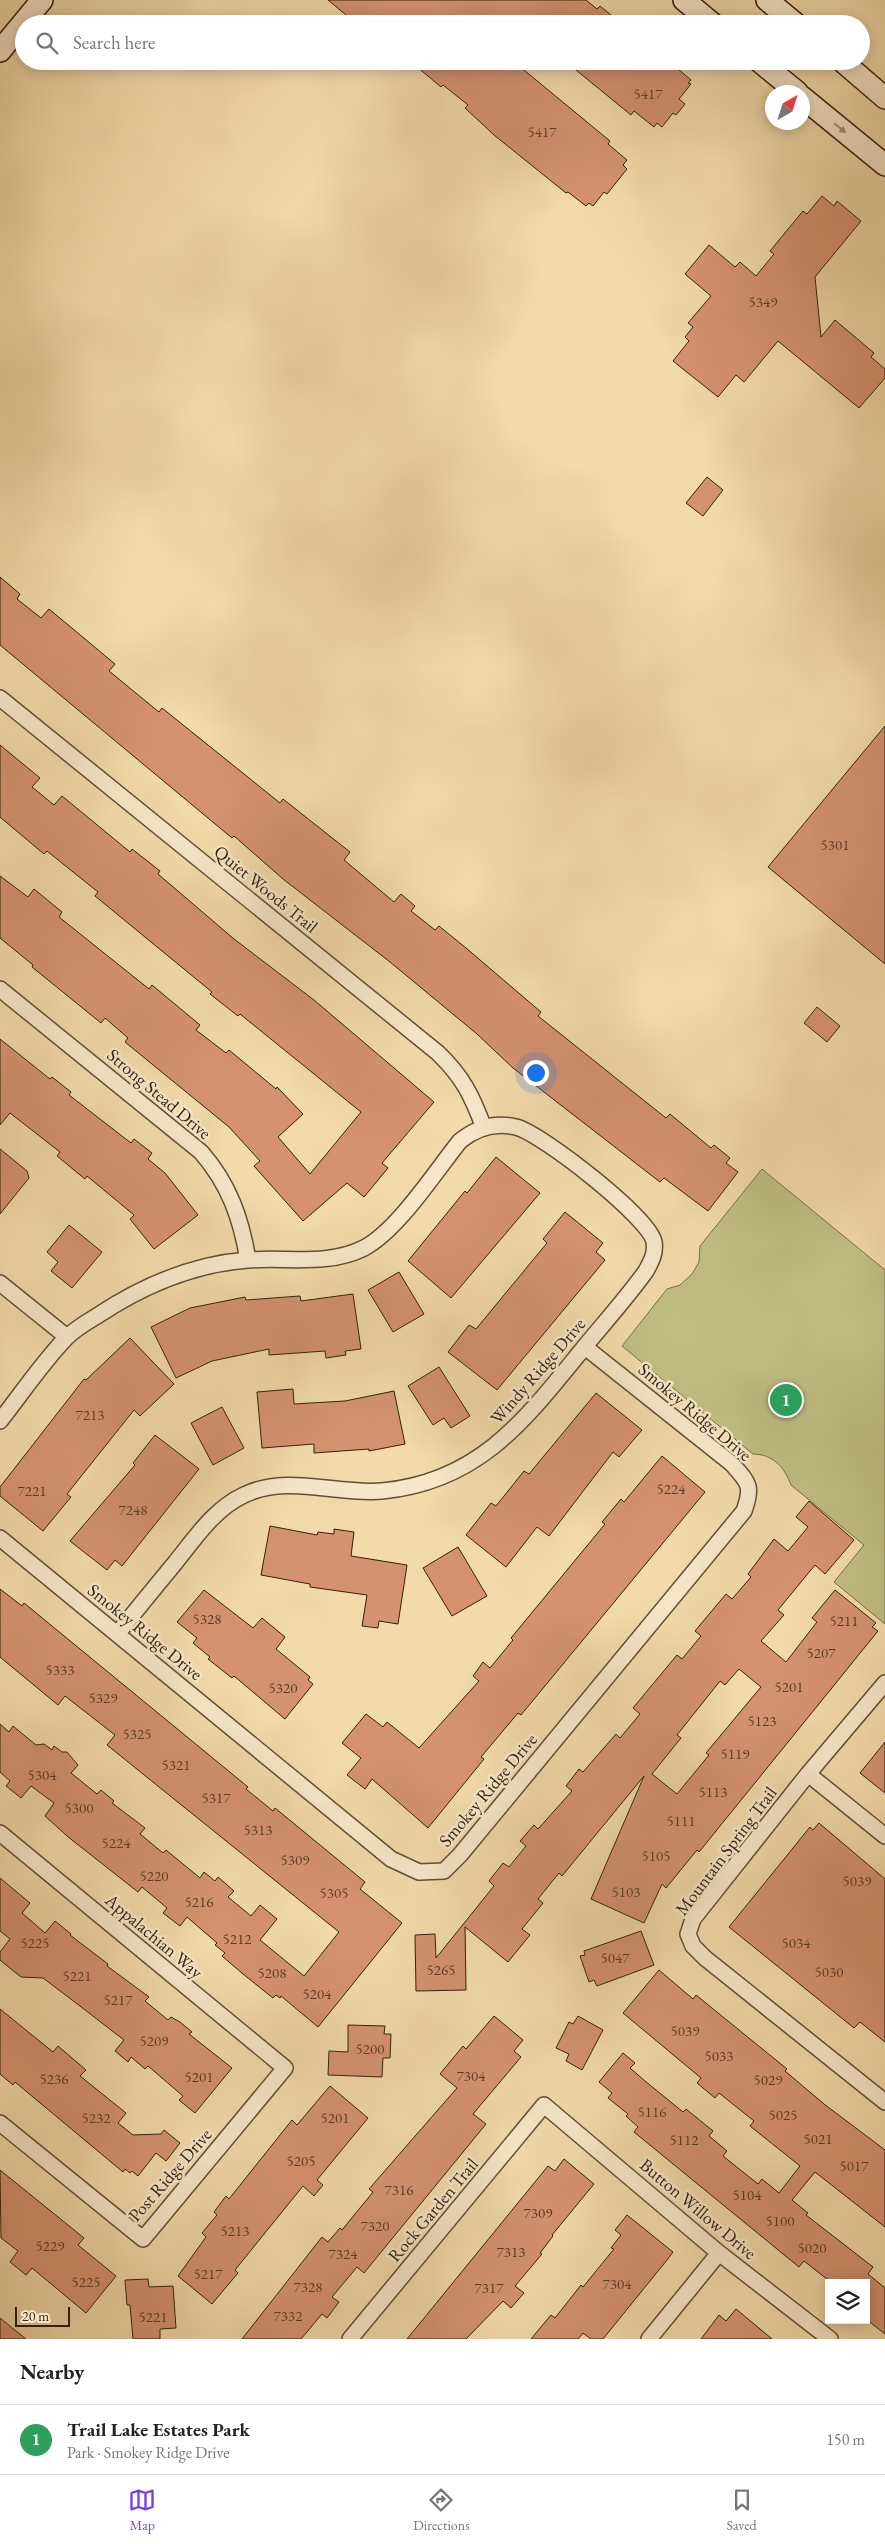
<!DOCTYPE html>
<html lang="en">
<head>
<meta charset="utf-8">
<style>
  body { margin:0; font-family:"EB Garamond",serif; background:#f6f6f6; color:#222 }
  .controls { position:absolute; right:15px; bottom:15px; display:grid; overflow:hidden; border-radius:0px; box-shadow:0 2px 12px #0003 }
  .controls button { width:45px; height:45px; display:grid; place-items:center; padding:0; border:0; border-bottom:1px solid #e0e0e0; background:#fff; color:#222; font:25px sans-serif }
  .compass { position:absolute; left:765px; top:85px; width:45px; height:45px; border-radius:50%; background:#fff; box-shadow:0 2px 12px #0003; rotate:39deg }
  .scale { position:absolute; left:15px; bottom:12px; width:55px; box-sizing:border-box; padding-left:5px; border:2px solid #31210c; border-top:0; font-size:14px; line-height:18px; white-space:nowrap; color:#31210c; -webkit-text-stroke:4px #f7e7c8; paint-order:stroke }
  .you { position:absolute; left:535px; top:1072px; width:18px; height:18px; margin:-12px; border:4px solid #fff; border-radius:50%; background:#1a73e8; box-shadow:0 0 0 8px #1a73e833 }
  .badge { display:grid; place-items:center; width:32px; height:32px; border-radius:50%; background:#7c3aed; color:#fff; font-size:16px; font-weight:700 }
  .pin { position:absolute; translate:-50% -50%; border:2px solid #fff; box-shadow:0 1px 5px #0006 }
  .list { margin:0; padding:0; list-style:none }
  h2 { display:flex; justify-content:space-between; align-items:center; height:65px; margin:0; padding:0 20px; font-size:21px }
  h2 small { font-size:16px; font-weight:400; color:#767676 }
  .list li { display:grid; grid-template-columns:32px 1fr auto; gap:15px; align-items:center; box-sizing:border-box; height:70px; padding:0 20px; border-top:1px solid #e0e0e0 }
  .list b { display:block; font-size:19px; white-space:nowrap }
  .list p { margin:0; font-size:16px; white-space:nowrap; color:#767676 }
  .list em { font-size:16px; font-style:normal; color:#767676 }
  .icon { flex:none; width:28px; height:28px; fill:none; stroke:currentColor; stroke-width:2; stroke-linecap:round; stroke-linejoin:round }
  .map { position:relative; flex:none; width:885px; height:2339px; overflow:hidden }
  .search { position:absolute; background:#fff; box-shadow:0 2px 12px #0003; left:15px; right:15px; top:15px; height:55px; display:flex; align-items:center; gap:12px; box-sizing:border-box; padding:0 18px; border-radius:28px; color:#767676; font-size:19px }
  .sheet { height:135px; background:#fff }
  nav { display:flex; justify-content:space-around; align-items:center; box-sizing:border-box; height:70px; border-top:1px solid #e0e0e0; background:#fff; font-size:14px; color:#767676 }
  nav a { display:grid; justify-items:center; gap:2px }
  nav .on { color:#7c3aed }
  .map>svg:first-child { display:block }
</style>
</head>
<body>
<div class="map">
<svg width="885" height="2339" viewBox="0 0 885 2339">
  <rect width="100%" height="100%" fill="#f2daaa"/>
  <filter id="stains"><feTurbulence type="fractalNoise" baseFrequency=".004" numOctaves="4"/><feColorMatrix values="0 0 0 0 .2 0 0 0 0 .09 0 0 0 0 .02 0 0 0 .5 -.17"/></filter>
  <radialGradient id="worn" r=".72"><stop offset=".6" stop-color="#630" stop-opacity="0"/><stop offset="1" stop-color="#630" stop-opacity=".3"/></radialGradient>
  <!-- green -->
  <path fill="#c0be84" stroke="#787048" d="M762,1169L885,1270V1624L834,1582L864,1545L791,1485C785,1468 773,1454 753,1454L622,1346L667,1289L680,1285L692,1274L699,1262L700,1246Z"/>
  <!-- building -->
  <path fill="#d59271" stroke="#31210c" fill-rule="evenodd" d="M328,0H586L597,9L600,6L622,24H357Z
    M410,61H513L610,141L608,144L627,160L623,165L627,169L607,194L604,192L593,206L589,203L586,206L568,192L566,193L494,135L465,108L468,105L443,85L441,87Z
    M565,61H662L670,67L672,64L691,80L688,83L691,84L679,99L685,104L676,115L673,113L662,127L657,123L654,127L634,111L631,115Z
    M822,196L834,206L837,201L861,221L815,277L821,337L835,320L874,353L871,357L885,369V378L859,408L778,341L744,382L736,375L718,397L673,361L689,341L685,337L693,327L688,323L711,296L685,274L709,245L735,267L740,262L756,276L774,254L770,251L803,211L807,214Z
    M707,477L723,490L703,516L686,503Z
    M0,577L20,594L17,599L41,618L49,609L115,664L109,671L159,712L162,708L280,803L283,799L350,852L344,860L394,902L401,894L415,906L411,911L435,930L439,926L466,948L541,1012L538,1016L666,1118L670,1114L711,1148L714,1145L730,1158L726,1163L738,1172L708,1211L664,1178L660,1182L513,1068L477,1034L390,962L283,879L234,836L232,838L0,645Z
    M885,726V964L768,867Z
    M0,745L40,778L32,787L54,805L62,796L130,852L132,849L160,871L158,874L234,939L314,1000L434,1102L382,1163L388,1168L364,1197L347,1183L303,1221L254,1166L260,1161L229,1127L125,1042L128,1038L105,1018L101,1023L32,967L33,965L0,938V876L28,897L34,889L62,912L59,917L149,989L152,985L200,1025L196,1030L226,1053L229,1050L276,1089L277,1087L303,1114L278,1137L310,1174L361,1112L240,1014L238,1016L210,994L212,992L95,896L98,892L47,851L44,854L0,817Z
    M817,1007L840,1026L827,1042L804,1023Z
    M0,1039L50,1079L52,1077L71,1092L69,1095L131,1143L134,1139L152,1153L148,1159L165,1173L198,1215L154,1249L130,1219L134,1215L87,1176L85,1179L57,1156L60,1152L10,1113L0,1125Z
    M0,1149L27,1171L29,1178L0,1214Z
    M496,1157L540,1193L451,1298L408,1261L465,1191L467,1193Z
    M565,1212L603,1243L596,1252L605,1260L497,1390L448,1352L469,1325L476,1329L547,1243L543,1239Z
    M69,1225L102,1252L72,1288L51,1271L58,1262L47,1252Z
    M399,1272L424,1314L393,1332L368,1290Z
    M353,1294L361,1349L345,1351L346,1355L326,1358L325,1351L269,1355V1349L212,1361L176,1378L151,1327L190,1308L245,1297L246,1300L300,1296L301,1301Z
    M130,1338L174,1384L140,1416L134,1410L67,1494L71,1497L43,1531L0,1496V1487L84,1379L86,1380Z
    M439,1367L470,1416L451,1428L444,1418L433,1425L408,1386Z
    M293,1389L294,1404L345,1401L394,1391L405,1444L369,1451V1449L314,1453V1444L262,1448L257,1392Z
    M596,1393L642,1430L619,1457L613,1452L549,1536L537,1527L506,1567L466,1535L491,1503L496,1506L524,1471L529,1474Z
    M222,1407L244,1448L213,1465L191,1423Z
    M155,1435L199,1469L122,1566L115,1560L107,1570L70,1541L135,1465L133,1463Z
    M662,1456L705,1492L521,1715L518,1713L481,1757L484,1759L428,1828L372,1779L365,1789L347,1775L361,1758L342,1743L366,1714L383,1727L387,1722L419,1748L479,1681L473,1676L483,1662L490,1668L513,1640L511,1638L605,1524L602,1522L621,1499L624,1502Z
    M809,1501L854,1540L825,1574L815,1565L778,1610L784,1615L761,1641L786,1662L817,1622L812,1618L835,1590L876,1623L872,1627L878,1631L699,1852L697,1850L666,1888L662,1884L644,1923L591,1899L644,1776L562,1876L559,1873L538,1899L543,1903L522,1929L530,1935L508,1962L465,1927L466,1990L416,1991L415,1935L435,1934L436,1958L494,1886L489,1881L503,1863L509,1867L526,1846L520,1841L534,1825L538,1829L572,1791L566,1786L579,1769L583,1772L616,1734L620,1738L640,1714L633,1708L677,1655L682,1659L701,1636L695,1631L726,1594L732,1599L751,1577L748,1574L774,1539L788,1551L808,1527L796,1517ZM739,1669L761,1687L706,1753L709,1755L677,1794L652,1774L681,1738L677,1735L720,1681L725,1685Z
    M270,1526L317,1535L318,1532L334,1534V1529L354,1532L351,1556L407,1565L398,1624L379,1621L378,1628L362,1626L367,1595L310,1587V1584L261,1575Z
    M458,1547L487,1596L452,1616L423,1568Z
    M0,1589L22,1606L24,1603L248,1787L246,1789L273,1811L275,1808L365,1882L360,1889L402,1923L318,2027L281,1996L280,1998L276,1995L273,1998L243,1974L222,1956L225,1953L215,1945L217,1943L187,1917L180,1926L163,1913L167,1908L142,1887L138,1892L67,1836L45,1816L54,1803L31,1786L21,1798L6,1786L10,1781L0,1772V1724L9,1732L13,1726L36,1745L44,1744L52,1750L54,1746L62,1752H67L78,1765L71,1773L97,1794L101,1790L114,1801L112,1803L145,1828L140,1834L163,1853L166,1850L200,1878L204,1872L215,1881L218,1877L234,1891L228,1897L251,1916L260,1905L277,1919L260,1940L304,1976L339,1932L107,1745L115,1735L65,1696L58,1705L0,1657Z
    M204,1590L253,1628L262,1618L285,1637L276,1649L310,1677L308,1680L313,1684L285,1719L234,1676L232,1678L208,1659L210,1657L193,1643L197,1638L177,1622Z
    M885,1742V1793L860,1773Z
    M819,1823L885,1879V2042L860,2022L854,2028L729,1927L810,1827L813,1830Z
    M0,1878L30,1903L22,1913L45,1933L55,1921L71,1934L70,1935L108,1964L107,1966L149,1997L145,2001L168,2020L171,2017L180,2022L192,2032L189,2034L232,2068L195,2113L179,2100L183,2096L148,2066L145,2069L131,2057L128,2062L115,2051L124,2040L76,2003L43,1978L21,1977L0,1960V1952L10,1939L0,1931Z
    M641,1931L654,1965L597,1986L594,1980L589,1982L580,1956L585,1955L584,1951Z
    M659,1970L693,1999L696,1995L787,2069L785,2071L824,2104L885,2150V2227L815,2172L792,2200L808,2213L806,2215L873,2267L868,2274L885,2288V2334L866,2319V2283H832L804,2261L799,2267L634,2132L638,2127L626,2116L628,2114L608,2098L612,2093L599,2082L623,2053L635,2063L630,2068L645,2081L683,2112L686,2109L713,2131L709,2136L727,2151L723,2156L758,2184L762,2179L779,2193L800,2166L750,2126L754,2121L719,2093L715,2098L697,2083L701,2078L623,2013Z
    M0,2009L53,2052L58,2046L86,2070L80,2076L126,2113L118,2123L133,2135L161,2134L164,2130L180,2143L166,2161L156,2153L138,2176L132,2171L130,2173L125,2169L123,2172L15,2082L13,2085L0,2074Z
    M494,2016L523,2040L514,2051L521,2057L473,2114L486,2124L364,2273L357,2267L332,2297L339,2302L327,2318L322,2314L301,2339H242L322,2237L328,2242L340,2228L342,2230L373,2192L369,2189L457,2088L440,2074L463,2046L466,2049Z
    M578,2016L603,2030L582,2070L566,2061L569,2054L556,2048L569,2022L573,2024Z
    M348,2025L385,2026L384,2034H391L390,2058H383L382,2077L328,2075L329,2051L348,2052Z
    M330,2086L368,2118L317,2180L323,2185L314,2196L303,2186L235,2270L238,2273L212,2304L178,2276L206,2237L202,2233L217,2215L214,2212L226,2196L229,2199L292,2120L297,2125Z
    M564,2159L594,2184L552,2235L553,2236L540,2253L542,2254L515,2286L524,2293L511,2308L503,2301L466,2339H407L548,2166L555,2171Z
    M0,2170L84,2238L78,2245L116,2276L86,2313L32,2268L26,2275L10,2262L18,2251L1,2238Z
    M627,2215L673,2252L667,2260L603,2339H591L583,2333L578,2339H531L551,2315L555,2318L581,2285L583,2287L614,2249L611,2248L621,2235L615,2230Z
    M148,2279L149,2287L173,2286L176,2328L160,2329V2339H133L130,2305H127L125,2280Z
    M736,2309L772,2339H701L719,2315L726,2321Z
    M0,2318L26,2339H0Z"/>
  <g fill="none" stroke-linecap="round" stroke-linejoin="round">
    <!-- street casing -->
    <g stroke="#614f34" stroke-width="18">
      <path id="street" d="M0,698L438,1053C463,1077 472,1096 484,1128
        M0,989L201,1152C229,1184 241,1218 248,1260
        M0,1283L67,1337
        M0,1421C22,1393 42,1363 66,1338C75,1329 87,1322 97,1316C142,1286 194,1264 248,1260C286,1257 329,1266 364,1248C398,1230 435,1172 460,1141C476,1128 495,1122 516,1127C541,1133 650,1218 654,1242C656,1253 651,1262 646,1271C626,1299 603,1324 582,1350C525,1420 479,1482 382,1491C337,1495 287,1474 244,1495C214,1509 196,1537 175,1563C156,1586 137,1609 118,1633
        M0,1538L391,1859L419,1872L444,1871L460,1855L744,1511C753,1486 749,1483 732,1464L585,1347
        M885,1683L808,1774L693,1919L688,1934L693,1946L705,1958L885,2102
        M808,1774L885,1836
        M0,1833L285,2068L143,2239L0,2123
        M350,2339L544,2105L719,2253L830,2339
        M649,2339L719,2253"/>
    </g>
    <!-- secondary casing -->
    <g stroke="#31210c" stroke-width="24">
      <path id="secondary" d="M684,0L713,24
        M767,0L796,24
        M0,51L42,0
        M759,61L797,92
        M842,61L885,98
        M802,97L885,165"/>
    </g>
    <!-- street -->
    <use href="#street" stroke="#f7e7c8" stroke-width="15"/>
    <!-- secondary -->
    <use href="#secondary" stroke="#f7e7c8" stroke-width="21"/>
  </g>
  <!-- one-way arrows -->
  <defs><path id="oneway-solid" d="M-6-.8H1V-3.2L6.5 0L1 3.2V.8H-6Z" transform="scale(1.25)"/></defs>
  <use fill="#9e8e73" href="#oneway-solid" transform="translate(840 128) rotate(39)"/>
  <g text-anchor="middle" stroke-width="5" stroke-linejoin="round" paint-order="stroke">
    <!-- number labels -->
    <g font-size="15" fill="#5a3d25">
      <text x="648" y="99">5417</text>
      <text x="542" y="137">5417</text>
      <text x="763" y="307">5349</text>
      <text x="835" y="850">5301</text>
      <text x="90" y="1420">7213</text>
      <text x="671" y="1494">5224</text>
      <text x="32" y="1496">7221</text>
      <text x="133" y="1515">7248</text>
      <text x="207" y="1624">5328</text>
      <text x="844" y="1626">5211</text>
      <text x="821" y="1658">5207</text>
      <text x="60" y="1675">5333</text>
      <text x="789" y="1692">5201</text>
      <text x="283" y="1693">5320</text>
      <text x="103" y="1703">5329</text>
      <text x="762" y="1726">5123</text>
      <text x="137" y="1739">5325</text>
      <text x="735" y="1759">5119</text>
      <text x="176" y="1770">5321</text>
      <text x="42" y="1780">5304</text>
      <text x="713" y="1797">5113</text>
      <text x="216" y="1803">5317</text>
      <text x="79" y="1813">5300</text>
      <text x="681" y="1826">5111</text>
      <text x="258" y="1835">5313</text>
      <text x="116" y="1848">5224</text>
      <text x="656" y="1861">5105</text>
      <text x="295" y="1865">5309</text>
      <text x="154" y="1881">5220</text>
      <text x="857" y="1886">5039</text>
      <text x="626" y="1897">5103</text>
      <text x="334" y="1898">5305</text>
      <text x="199" y="1907">5216</text>
      <text x="237" y="1944">5212</text>
      <text x="35" y="1948">5225</text>
      <text x="796" y="1948">5034</text>
      <text x="615" y="1963">5047</text>
      <text x="441" y="1975">5265</text>
      <text x="829" y="1977">5030</text>
      <text x="272" y="1978">5208</text>
      <text x="77" y="1981">5221</text>
      <text x="317" y="1999">5204</text>
      <text x="118" y="2005">5217</text>
      <text x="685" y="2036">5039</text>
      <text x="154" y="2046">5209</text>
      <text x="370" y="2054">5200</text>
      <text x="719" y="2061">5033</text>
      <text x="471" y="2081">7304</text>
      <text x="199" y="2082">5201</text>
      <text x="54" y="2084">5236</text>
      <text x="768" y="2085">5029</text>
      <text x="652" y="2117">5116</text>
      <text x="783" y="2120">5025</text>
      <text x="96" y="2123">5232</text>
      <text x="335" y="2123">5201</text>
      <text x="818" y="2144">5021</text>
      <text x="684" y="2145">5112</text>
      <text x="301" y="2166">5205</text>
      <text x="854" y="2171">5017</text>
      <text x="399" y="2195">7316</text>
      <text x="747" y="2200">5104</text>
      <text x="538" y="2218">7309</text>
      <text x="780" y="2226">5100</text>
      <text x="375" y="2231">7320</text>
      <text x="235" y="2236">5213</text>
      <text x="50" y="2251">5229</text>
      <text x="812" y="2253">5020</text>
      <text x="511" y="2257">7313</text>
      <text x="343" y="2259">7324</text>
      <text x="208" y="2279">5217</text>
      <text x="86" y="2287">5225</text>
      <text x="617" y="2289">7304</text>
      <text x="308" y="2292">7328</text>
      <text x="489" y="2293">7317</text>
      <text x="288" y="2321">7332</text>
      <text x="153" y="2322">5221</text>
    </g>
    <!-- street labels -->
    <g font-size="18" fill="#31210c" stroke="#f7e7c8">
      <text transform="translate(266 889) rotate(39)" y="6">Quiet Woods Trail</text>
      <text transform="translate(159 1094) rotate(40)" y="6">Strong Stead Drive</text>
      <text transform="translate(538 1371) rotate(-49)" y="6">Windy Ridge Drive</text>
      <text transform="translate(695 1412) rotate(40)" y="6">Smokey Ridge Drive</text>
      <text transform="translate(145 1632) rotate(39)" y="6">Smokey Ridge Drive</text>
      <text transform="translate(488 1790) rotate(-50)" y="6">Smokey Ridge Drive</text>
      <text transform="translate(726 1851) rotate(-53)" y="6">Mountain Spring Trail</text>
      <text transform="translate(154 1936) rotate(40)" y="6">Appalachian Way</text>
      <text transform="translate(170 2175) rotate(-49)" y="6">Post Ridge Drive</text>
      <text transform="translate(698 2209) rotate(40)" y="6">Button Willow Drive</text>
      <text transform="translate(433 2210) rotate(-50)" y="6">Rock Garden Trail</text>
    </g>
  </g>
  <rect width="100%" height="100%" filter="url(#stains)"/>
  <rect width="100%" height="100%" fill="url(#worn)"/>
</svg>
<div class="controls">
<button><svg class="icon" aria-label="layers" viewBox="0 0 24 24"><path d="M12 4l9 5-9 5-9-5zM3 14l9 5 9-5"/></svg></button>
</div>
<svg class="compass" viewBox="-18 -18 36 36"><path d="M0-13l5 13h-10z" fill="#e53935"/><path d="M0 13l5-13h-10z" fill="#767676"/></svg>
<div class="scale">20 m</div>
<div class="you"></div>
<div class="pin badge" style="left:786px;top:1400px;background:#2e9e5b">1</div>
<div class="search"><svg class="icon" aria-label="search" viewBox="0 0 24 24"><circle cx="10" cy="10" r="6"/><path d="M15 15l6 6"/></svg>Search here</div>
</div>
<section class="sheet">
<h2>Nearby<small></small></h2>
<ul class="list">
<li><span class="badge" style="background:#2e9e5b">1</span><div><b>Trail Lake Estates Park</b><p>Park · Smokey Ridge Drive</p></div><em>150 m</em></li>
</ul>
</section>
<nav>
<a class="on"><svg class="icon" aria-label="map" viewBox="0 0 24 24"><path d="M3 6l6-2 6 2 6-2v14l-6 2-6-2-6 2zM9 4v14M15 6v14"/></svg>Map</a>
<a><svg class="icon" aria-label="directions" viewBox="0 0 24 24"><path d="M12 3l9 9-9 9-9-9zM9 14v-3h6M13 9l2 2-2 2"/></svg>Directions</a>
<a><svg class="icon" aria-label="saved" viewBox="0 0 24 24"><path d="M7 4h10v16l-5-4-5 4z"/></svg>Saved</a>
</nav>
</body>
</html>
